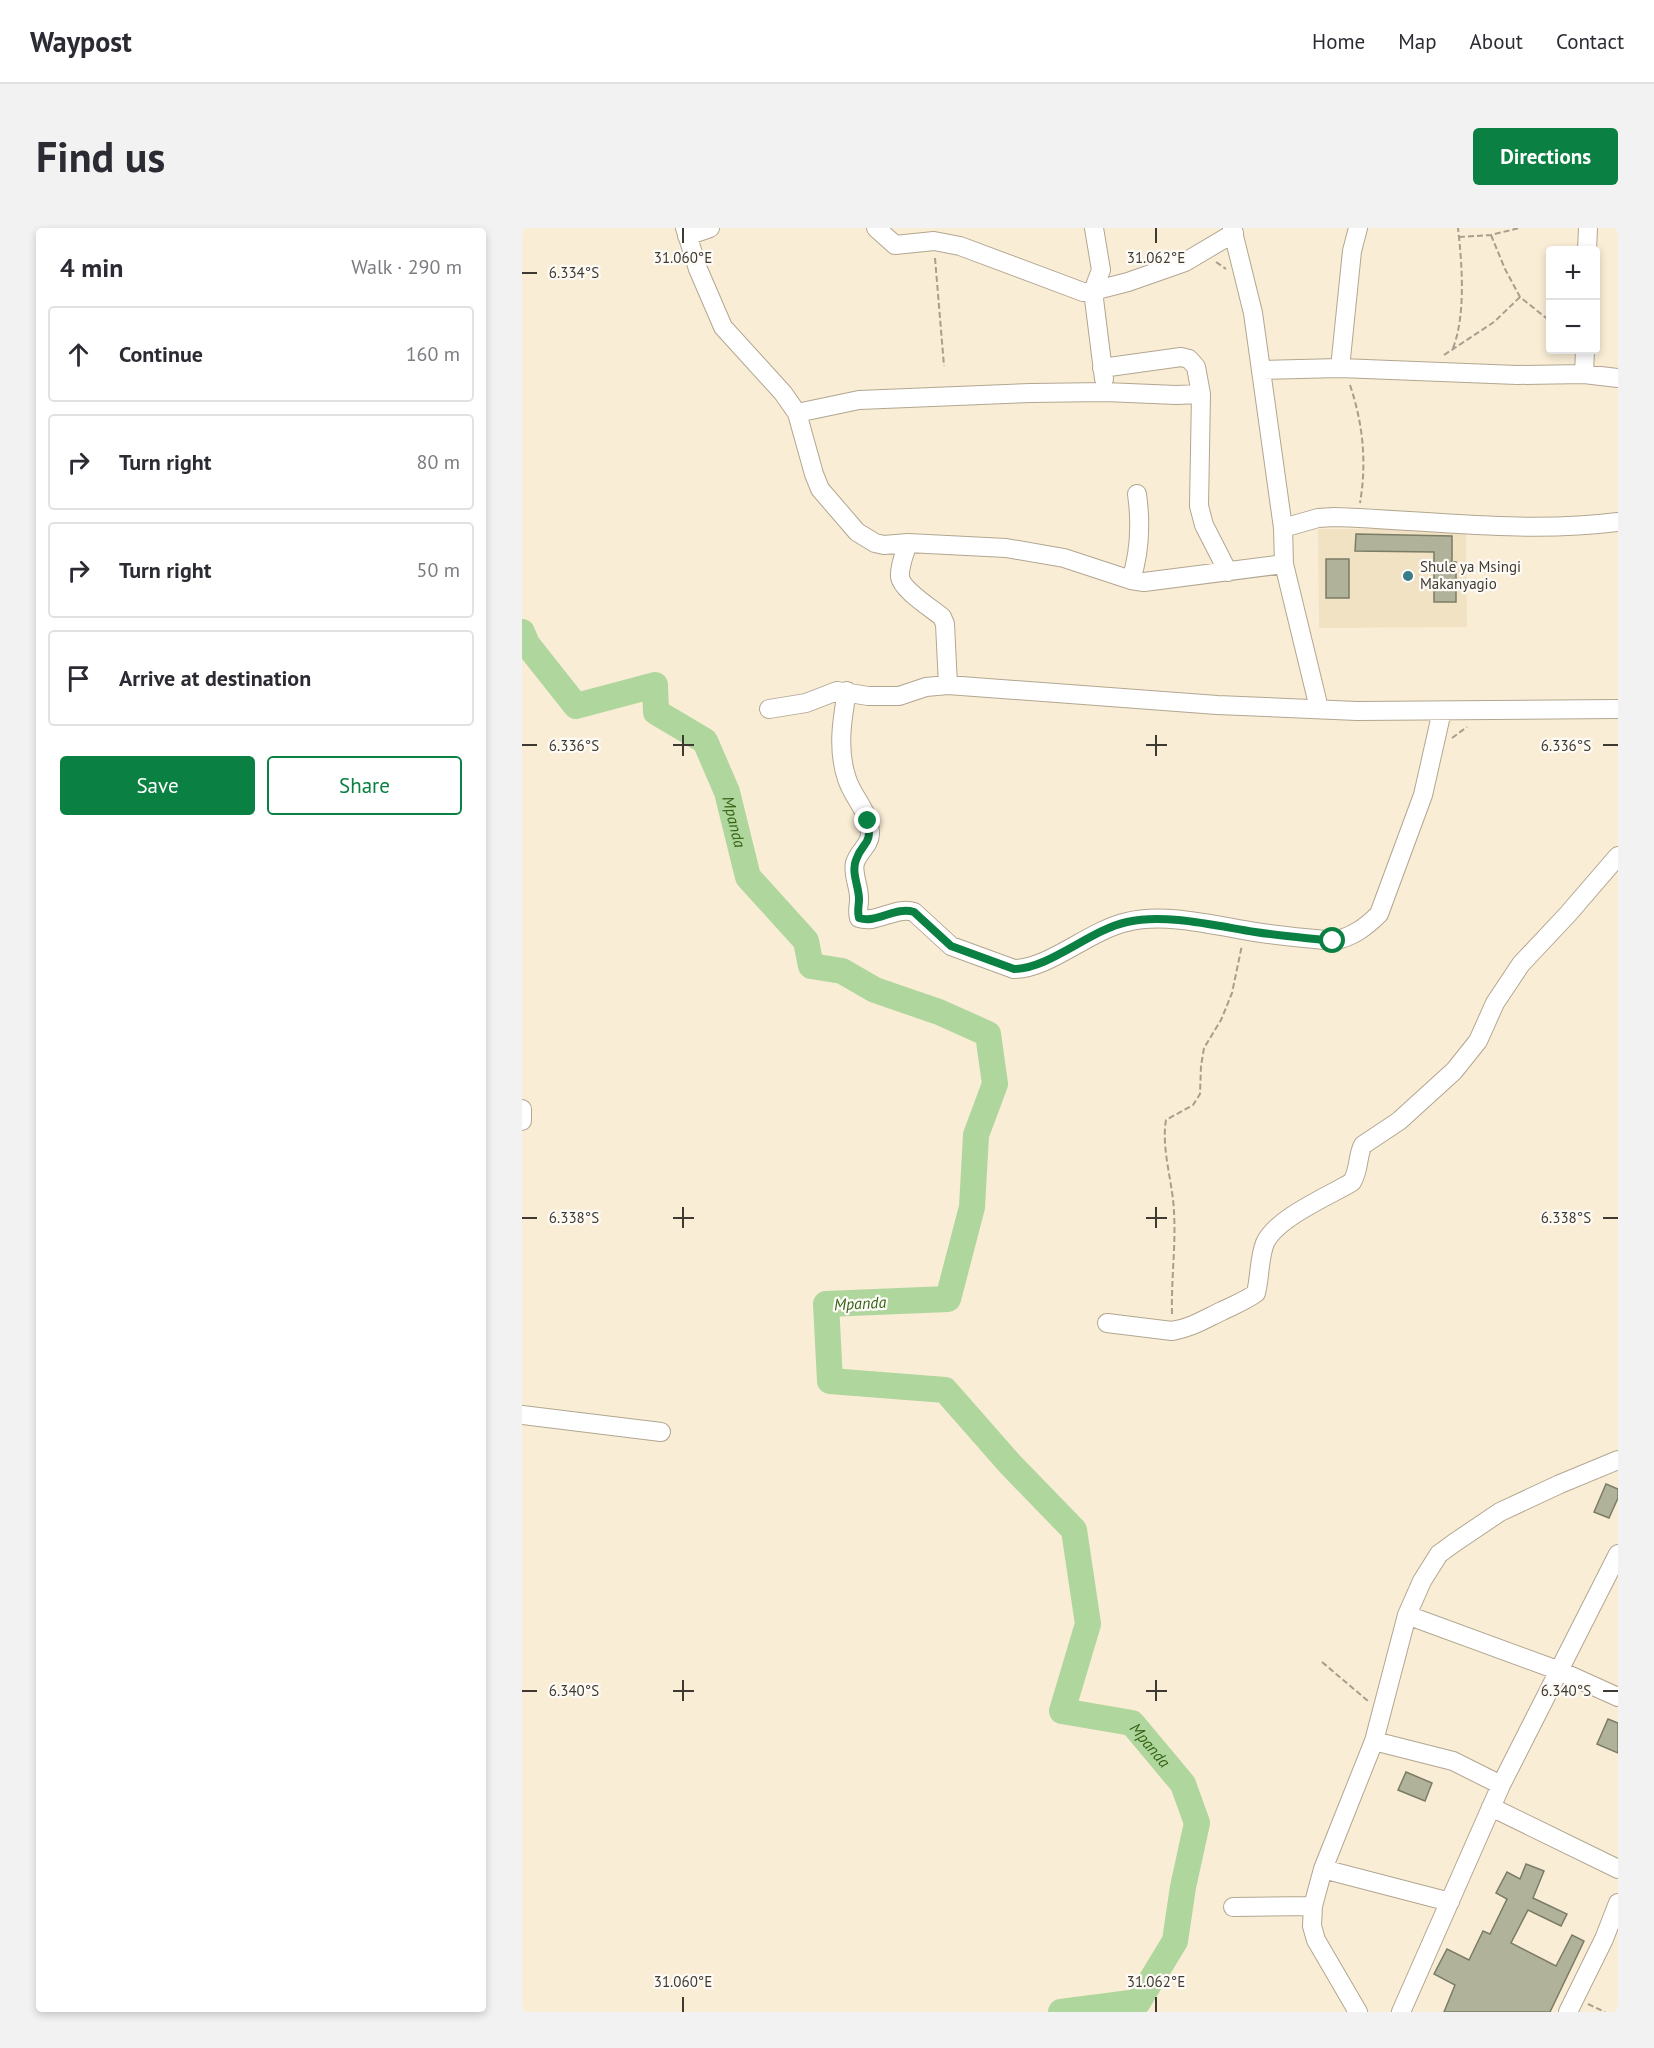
<!DOCTYPE html>
<html lang="en">
<head>
<meta charset="utf-8">
<style>
  body { margin:0; font-family:"PT Sans",sans-serif; background:#f2f2f3; color:#2b2b33 }
  .controls { position:absolute; right:18px; top:18px; display:grid; overflow:hidden; border-radius:6px; box-shadow:0 3px 9px #0003 }
  .controls button { width:54px; height:54px; display:grid; place-items:center; padding:0; border:0; border-bottom:2px solid #e1e1e2; background:#fff; color:#2b2b33; font:30px sans-serif }
  .stop { position:absolute; width:18px; height:18px; margin:-14px; border:4px solid #0b8043; border-radius:50%; background:#fff }
  .stop.end { background:#0b8043; border-color:#fff; box-shadow:0 2px 6px #0008 }
  .list { margin:0; padding:0; list-style:none }
  h2 { display:flex; justify-content:space-between; align-items:center; height:78px; margin:0; padding:0 24px; font-size:26px }
  h2 small { font-size:20px; font-weight:400; color:#7c7c81 }
  .list li { display:grid; grid-template-columns:39px 1fr auto; gap:18px; align-items:center; box-sizing:border-box; height:96px; margin:0 12px 12px; padding:0 12px; border:2px solid #e1e1e2; border-radius:6px }
  .list b { display:block; font-size:22px; white-space:nowrap }
  .list em { font-size:20px; font-style:normal; color:#7c7c81 }
  .actions { display:flex; gap:12px; padding:18px 24px }
  .actions a { flex:1; padding:14px 0; border:2px solid #0b8043; border-radius:6px; text-align:center; font-size:21px; color:#0b8043 }
  .actions .main { background:#0b8043; color:#fff }
  .icon { flex:none; width:33px; height:33px; fill:none; stroke:currentColor; stroke-width:2; stroke-linecap:round; stroke-linejoin:round }
  .map { position:relative; flex:none; width:1096px; height:1784px; overflow:hidden; border-radius:6px }
  header { display:flex; align-items:center; gap:36px; box-sizing:border-box; height:84px; padding:0 30px; background:#fff; border-bottom:2px solid #e1e1e2 }
  header strong { font-size:28px }
  nav { display:flex; gap:33px; margin-inline-start:auto; font-size:21px }
  .intro { display:flex; align-items:center; justify-content:space-between; box-sizing:border-box; height:144px; padding:0 36px }
  h1 { margin:0; font-size:42px }
  .button { padding:15px 27px; border-radius:6px; background:#0b8043; color:#fff; font-size:21px; font-weight:700 }
  main { display:flex; gap:36px; padding:0 36px }
  aside { flex:1; background:#fff; border-radius:6px; box-shadow:0 3px 9px #0003 }
  .map>svg:first-child { display:block }
</style>
</head>
<body>
<header>
<strong>Waypost</strong>
<nav><a>Home</a><a>Map</a><a>About</a><a>Contact</a></nav>
</header>
<div class="intro"><h1>Find us</h1><a class="button">Directions</a></div>
<main>
<aside>
<h2>4 min<small>Walk · 290 m</small></h2>
<ul class="list">
<li><svg class="icon" aria-label="ahead" viewBox="0 0 24 24"><path d="M12 20V5M6 11l6-6 6 6"/></svg><div><b>Continue</b></div><em>160 m</em></li>
<li><svg class="icon" aria-label="right" viewBox="0 0 24 24"><path d="M7 20v-9h11M14 6l5 5-5 5"/></svg><div><b>Turn right</b></div><em>80 m</em></li>
<li><svg class="icon" aria-label="right" viewBox="0 0 24 24"><path d="M7 20v-9h11M14 6l5 5-5 5"/></svg><div><b>Turn right</b></div><em>50 m</em></li>
<li><svg class="icon" aria-label="arrive" viewBox="0 0 24 24"><path d="M6 21V4h12l-3 4 3 4H6"/></svg><div><b>Arrive at destination</b></div></li>
</ul>
<div class="actions"><a class="main">Save</a><a>Share</a></div>
</aside>
<div class="map">
<svg width="1096" height="1784" viewBox="0 0 1096 1784">
  <rect width="100%" height="100%" fill="#f9edd6"/>
  <!-- built -->
  <path fill="#f1e2c4" d="M796,301H944L945,399L797,400Z"/>
  <g fill="none" stroke-linecap="round" stroke-linejoin="round">
    <!-- river -->
    <path stroke="#afd69c" stroke-width="26" id="s1" d="M0,404L5,416L54,478L133,457L134,484L183,513L205,564L226,649L284,713L289,738L320,743L353,762L417,784L466,806L473,856L454,907L450,979L426,1071L304,1076L308,1153L423,1162L488,1236L552,1302L566,1396L540,1483L610,1495L661,1556L675,1595L661,1659L653,1713L616,1774L539,1784"/>
  </g>
  <!-- building -->
  <path fill="#b0b29a" stroke="#7b7c66" stroke-width="1.5" d="M834,306L930,308V334H934V374H912V324L833,323Z
    M804,331H827V370H804Z
    M1084,1256L1096,1261V1270L1087,1290L1072,1284Z
    M1086,1491L1096,1495V1525L1075,1516Z
    M884,1544L910,1555L903,1573L876,1562Z
    M1004,1636L1022,1643L1011,1670L1045,1686L1039,1698L1006,1682L989,1715L1034,1738L1050,1707L1062,1713L1028,1784H922L933,1757L912,1746L925,1721L947,1732L961,1703L968,1706L985,1671L974,1665L985,1644L998,1651Z"/>
  <g fill="none" stroke-linecap="round" stroke-linejoin="round">
    <!-- minor casing -->
    <g stroke="#b2a691" stroke-width="20">
      <path id="minor" d="M163,0L176,41L201,99L261,165L275,185L292,246L298,261L335,304L353,315L362,317L386,315L484,320L542,330L609,352L622,354L762,336
        M354,0L373,17L412,13L438,18L561,64L571,63L606,54L663,34L712,5
        M572,0L579,42L571,63L582,151
        M710,0L731,85L761,300L762,336L795,472
        M165,8L188,0
        M1065,22L1066,0
        M580,140L659,129L667,131L674,139L679,166L677,278L682,297L706,344
        M818,140L830,23L836,0
        M739,142L818,140L995,147L1062,146L1096,150
        M1062,146L1063,122
        M275,185L337,172L509,165L583,164L654,167L679,166
        M761,300L796,290L812,289C906,292 1002,306 1096,294
        M386,315C383,325 377,338 378,349C380,362 409,380 420,389L423,396L426,457
        M609,352C618,324 619,295 615,266
        M325,463C320,492 315,522 325,551C331,570 348,584 348,606C348,617 336,624 333,635C330,646 338,660 337,672C337,678 335,683 337,690C355,696 373,678 392,684L429,718L492,741C527,741 568,702 605,694C643,684 695,698 733,704C759,708 785,710 811,713C830,709 843,700 857,686L901,567L920,483
        M247,481L284,475L315,463L346,468H377L404,459L426,457L695,477L835,483L1096,481
        M0,881V893
        M585,1095L650,1103C669,1100 683,1091 700,1083C712,1077 723,1073 734,1065C738,1049 737,1030 743,1015C754,990 807,968 830,954C838,940 835,928 841,917L877,893L932,843L956,813L973,775L999,736L1046,686L1096,628
        M0,1187L139,1204
        M885,1387L1038,1443L1096,1469
        M852,1513L931,1533L979,1557
        M969,1579L1096,1641
        M801,1641L928,1674
        M711,1679L791,1678
        M836,1784L794,1712L790,1698L791,1678L801,1641L852,1513L885,1387L900,1353L917,1326L932,1315L978,1284L1038,1256L1096,1232
        M879,1784L979,1557L1096,1326
        M1046,1784L1082,1711L1096,1675"/>
    </g>
    <!-- path -->
    <path stroke="#a79e8d" stroke-width="2" stroke-dasharray="6 3" stroke-linecap="butt" d="M969,7L983,41L998,69L1028,93
      M937,9L969,7L997,0
      M413,30L422,138
      M694,34L704,41
      M931,120C944,87 940,35 936,0
      M922,127L972,94L998,69
      M828,157C841,196 845,234 838,275
      M930,510L945,499
      M650,1086C649,1052 654,1018 652,984C651,955 639,921 644,892L671,877L678,866L679,838L682,820L699,792L710,765L720,717
      M800,1434L846,1473
      M1066,1776L1083,1784"/>
    <!-- minor -->
    <use href="#minor" stroke="#fff" stroke-width="18"/>
  </g>
  <g fill="none" stroke-linecap="round" stroke-linejoin="round">
    <!-- route -->
    <path stroke="#0b8043" stroke-width="8" d="M346,593C350,619 341,612 334,632C329,644 337,659 337,671C337,678 335,683 337,690C355,696 373,678 392,684L429,718L492,741C527,741 568,702 605,694C643,685 695,698 733,704C759,708 785,710 811,713"/>
  </g>
  <!-- ticks -->
  <path fill="none" stroke="#3f3a31" stroke-width="2" d="M161,0V15M634,0V15M0,45H15M161,507V528M634,507V528M0,517H15M151,517H172M624,517H645M1081,517H1096M161,979V1000M634,979V1000M0,990H15M151,990H172M624,990H645M1081,990H1096M161,1452V1473M634,1452V1473M0,1463H15M151,1463H172M624,1463H645M1081,1463H1096M161,1769V1784M634,1769V1784"/>
  <!-- markers -->
  <circle fill="#397d8c" stroke="#fefbf7" stroke-width="2" cx="886" cy="348" r="6"/>
  <g text-anchor="middle" stroke-width="4.5" stroke-linejoin="round" paint-order="stroke">
    <!-- poi labels -->
    <g font-size="15" fill="#3f3a31" stroke="#fefbf7" text-anchor="start">
      <text x="898" y="344">Shule ya Msingi<tspan x="898" dy="17">Makanyagio</tspan></text>
    </g>
    <!-- water labels -->
    <g font-size="16" font-style="italic" fill="#346315" stroke="#fefbf7">
      <text dy="6" stroke="none"><textPath href="#s1" startOffset="344">Mpanda</textPath></text>
      <text transform="translate(338 1075) rotate(-3)" y="6">Mpanda</text>
      <text dy="6" stroke="none"><textPath href="#s1" startOffset="1766">Mpanda</textPath></text>
    </g>
  </g>
  <g font-size="15" text-anchor="middle" fill="#3f3a31" stroke="#fefbf7" stroke-width="4.5" stroke-linejoin="round" paint-order="stroke">
    <text x="161" y="35">31.060°E</text>
    <text x="634" y="35">31.062°E</text>
    <text x="52" y="50">6.334°S</text>
    <text x="52" y="523">6.336°S</text>
    <text x="1044" y="523">6.336°S</text>
    <text x="52" y="995">6.338°S</text>
    <text x="1044" y="995">6.338°S</text>
    <text x="52" y="1468">6.340°S</text>
    <text x="1044" y="1468">6.340°S</text>
    <text x="161" y="1759">31.060°E</text>
    <text x="634" y="1759">31.062°E</text>
  </g>
</svg>
<div class="controls">
<button>+</button>
<button>−</button>
</div>
<div class="stop" style="left:811px;top:713px"></div>
<div class="stop end" style="left:346px;top:593px"></div>
</div>
</main>
</body>
</html>
